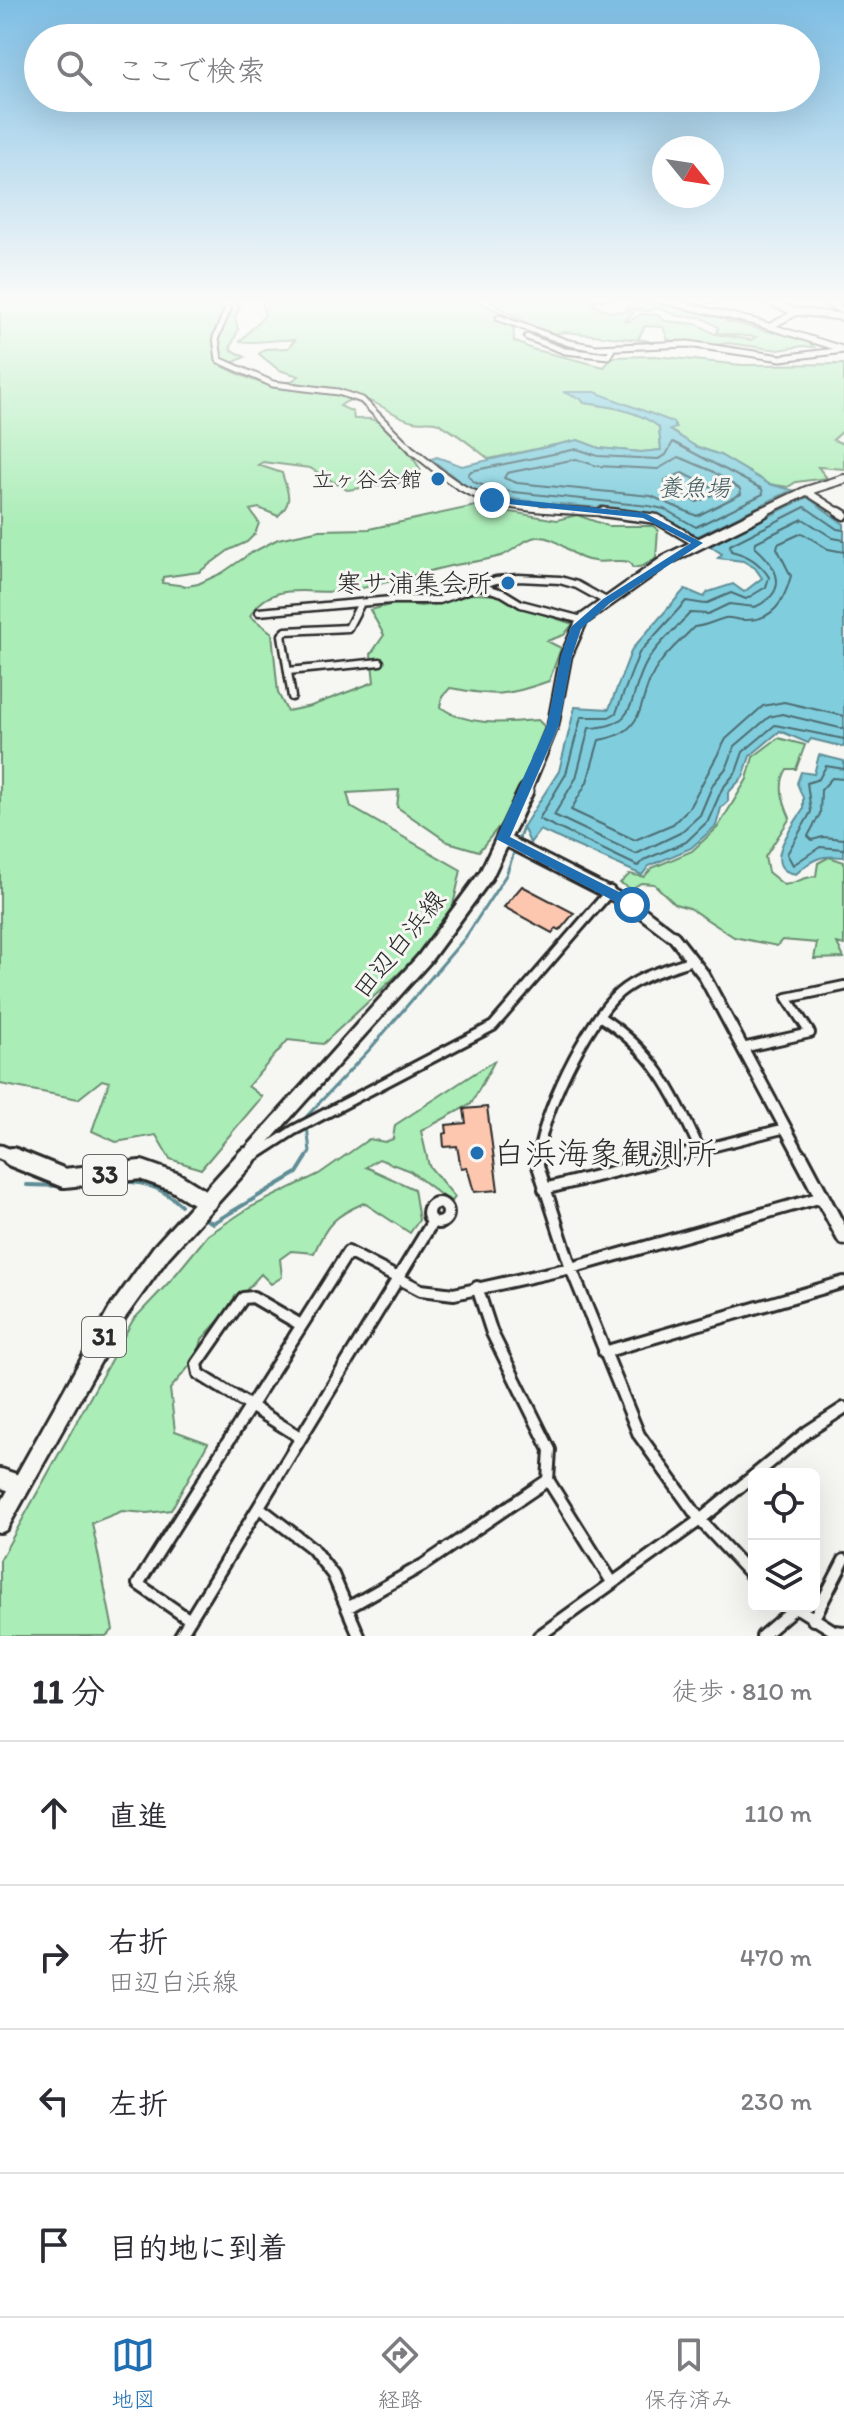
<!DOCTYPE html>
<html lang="ja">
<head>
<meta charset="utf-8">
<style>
  body { margin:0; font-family:Itim,"Klee One",sans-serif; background:#f2f2f3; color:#2b2b33 }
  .controls { position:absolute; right:24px; bottom:24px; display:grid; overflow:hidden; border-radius:12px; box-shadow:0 8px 32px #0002 }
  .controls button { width:72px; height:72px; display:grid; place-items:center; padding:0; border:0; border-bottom:2px solid #e1e1e2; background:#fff; color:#2b2b33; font:40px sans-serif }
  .compass { position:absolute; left:652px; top:136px; width:72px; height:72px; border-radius:50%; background:#fff; box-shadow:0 8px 32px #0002; rotate:120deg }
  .stop { position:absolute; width:24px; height:24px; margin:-18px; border:6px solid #1f6fb2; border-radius:50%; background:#fff }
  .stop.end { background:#1f6fb2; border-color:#fff; box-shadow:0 2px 8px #0008 }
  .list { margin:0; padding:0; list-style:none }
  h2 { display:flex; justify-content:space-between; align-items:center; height:104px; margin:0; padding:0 32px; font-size:34px }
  h2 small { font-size:26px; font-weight:400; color:#7c7c81 }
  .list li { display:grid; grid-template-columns:52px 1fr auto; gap:24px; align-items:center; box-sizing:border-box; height:144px; padding:0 32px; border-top:2px solid #e1e1e2 }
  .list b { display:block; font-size:30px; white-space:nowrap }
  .list p { margin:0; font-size:26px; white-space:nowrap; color:#7c7c81 }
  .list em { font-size:26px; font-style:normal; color:#7c7c81 }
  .icon { flex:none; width:44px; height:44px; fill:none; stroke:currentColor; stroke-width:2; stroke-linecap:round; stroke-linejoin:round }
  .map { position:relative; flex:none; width:844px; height:1636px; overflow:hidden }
  .search { position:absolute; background:#fff; box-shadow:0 8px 32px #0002; left:24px; right:24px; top:24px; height:88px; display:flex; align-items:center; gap:20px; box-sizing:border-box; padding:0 28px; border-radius:44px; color:#7c7c81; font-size:30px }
  .sheet { height:680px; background:#fff }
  nav { display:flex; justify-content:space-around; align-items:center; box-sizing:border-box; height:112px; border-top:2px solid #e1e1e2; background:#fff; font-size:22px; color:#7c7c81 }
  nav a { display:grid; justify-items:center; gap:4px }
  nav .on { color:#1f6fb2 }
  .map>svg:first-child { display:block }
</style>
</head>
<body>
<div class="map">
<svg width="844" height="1636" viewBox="0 0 844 1636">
  <rect width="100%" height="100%" fill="#f6f6f2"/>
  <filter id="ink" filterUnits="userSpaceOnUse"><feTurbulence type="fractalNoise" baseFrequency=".0125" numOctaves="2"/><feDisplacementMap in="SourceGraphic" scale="16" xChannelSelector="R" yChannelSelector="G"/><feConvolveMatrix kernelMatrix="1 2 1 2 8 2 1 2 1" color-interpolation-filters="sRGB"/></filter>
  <g filter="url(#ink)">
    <!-- green -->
    <path fill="#aaedb7" stroke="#6a8c71" stroke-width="2" fill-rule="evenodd" d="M7,299H236L240,308L235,316L238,330L230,349L245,357L224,367C248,378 275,396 299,376L279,370L259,354L265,349L288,348L295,340C276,338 256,345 240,341L265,315L261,299H474L513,319L514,341L532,349L604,367L613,357L655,356L742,365L844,364V430L833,440L844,444V469L818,467L827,478L796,482L788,487L769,484L720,455L695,446L669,430L673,422L581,399L584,403C609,406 639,411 659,427L661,450L641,452L599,448L578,440L489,459C473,447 456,432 438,423C430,420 421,423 413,421C387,416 366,385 340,406L353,412L354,419C360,419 369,418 374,420C387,424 417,460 421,472L398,483L347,490L310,468L263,462L258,465L282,473C287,492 295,500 278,516L259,508L250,510L259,523L255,534L247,542L229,550L199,572L163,577L162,583L187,586L198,584L222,573L251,553L278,539L320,530L369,529L475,506L557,520L577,515L608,526H653L658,530L656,558L643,566L633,568L629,562C616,558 600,566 582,558C567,552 556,536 538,537C525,537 514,552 501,556C483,561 464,563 446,567C412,575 380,586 345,591C311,596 272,578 250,616L272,633L278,693L287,711L311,706L374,682L371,654L384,635L370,610L398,603L421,606L436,604L471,594L501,595L518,606L573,624L564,635L547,641L561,648L549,681C504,697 497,696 450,688L442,697L440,707C469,727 504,723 538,720L545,727L511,812L479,851L448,842L397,807L399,790L347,793L351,807L461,870L452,910L412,961L323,1044L288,1040L248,1086L262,1097L201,1169L170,1159L156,1135L116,1142L92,1131L109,1082L102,1080L78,1099L0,1084V304Z
      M485,299H649L726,316V321L774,333L778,330L805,339L814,347L803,346L779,350L727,343L711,346L668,340L663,327L645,326L638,339L649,341L565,332L552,334L539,330ZM626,300L629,302L626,308L648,311L659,308L678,316L701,317L718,327L717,333L756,337L751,340L715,334L697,324L665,321L658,315L641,314L630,321H625L633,313L629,311L610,312L592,304L596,301Z
      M778,738L805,745L796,769H787C777,784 783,802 790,818L765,857L768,872L784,885C796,883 804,877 816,876L818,863L829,857L844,862V945L837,943L844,958L814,959L817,943L782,940L777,946L734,937L689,908L675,904L654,884L641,883L631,889L620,883L630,874L644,877L652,868L692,851L718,827L747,779L753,757Z
      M495,1060L471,1104L421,1131L429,1166L455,1197L451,1203L410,1171L379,1159L366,1167L414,1189L419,1220L410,1233L364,1203C334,1216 327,1224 314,1253L291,1251L280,1259L282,1277L271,1284L261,1274L202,1339L198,1356L170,1389L175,1431L208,1443L171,1510L147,1513L122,1511L92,1523L113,1630L106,1636H0V1560L133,1320L172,1279L208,1235L249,1208L319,1174L369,1139L385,1142L393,1139L395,1125Z"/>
    <!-- water -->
    <path fill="#80cedd" stroke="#5e8d96" stroke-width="2" d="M563,392H595L673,422L676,428L670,430L695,446L720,455L769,484L792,490L696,537L660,516L647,513L492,497L470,489L431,459L437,457L462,466L578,440L599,448L641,452L661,450L659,427C639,411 609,406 584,403L581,399Z
      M807,497L844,524V747L811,739L808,743L780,731L750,756L743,777L728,793V801L721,808L716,826L691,848L649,866L642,875L540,830L530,843L523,827L559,771L575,707L609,709L632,649L685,589L704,597L708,592L733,584L744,592L762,578L755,568L743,561L718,558L722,554L710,546Z
      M819,755L844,761V857C821,855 813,858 796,874C759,869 793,825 803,810V798L797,783L801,772L814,774Z"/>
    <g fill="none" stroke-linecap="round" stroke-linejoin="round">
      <!-- shore -->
      <path stroke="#4d6c72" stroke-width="2" d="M673,442L762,489L763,494L696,527L664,509L649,506L495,490L474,482L468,475L471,471L577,449L598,456L658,459L666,455Z
        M679,457L712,471L740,489L741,494L697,516L651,496L517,483L504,478L507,473L576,459L597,466L658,469Z
        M682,473L715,488L716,493L697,502L665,486V480Z
        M844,530L837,529L805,507L730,545L731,551C748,555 759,562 769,577L766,587L746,599L731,593L705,604L686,601L639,653L616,713L609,717H581L566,774L539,819L638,866L646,859L686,842L708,821L722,789L736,772L743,752L775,725L844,739
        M844,540L833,538L803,519L756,542L755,547C778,567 790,591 755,607L729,604L708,614L690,613C677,628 658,643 648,660C626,696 642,726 589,728L576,778L554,815L636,854L680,833L700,815L713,784L727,767L735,746L769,717L782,714L844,729
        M844,552L828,549L802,533L778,544L777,548L791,576C784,601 774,621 744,620C737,620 730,617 725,618C714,621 706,626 694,627C683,639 669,650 660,663C634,697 652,732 599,740L587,782L571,810L635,840L673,824L689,808L726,739L763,706L784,702L844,716
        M844,769L826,766L819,779L807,783L811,812L787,854L793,865L820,847L844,849
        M844,779L832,778L821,790L820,814L808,836L812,840L823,837L844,839"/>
      <!-- stream-far1 -->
      <path stroke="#5e8d96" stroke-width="3" d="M306,1159L310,1152L306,1117L370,1049L465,938L506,875L523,827"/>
      <!-- stream -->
      <path stroke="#5e8d96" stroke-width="4" d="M107,1182C137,1180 158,1184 181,1205
        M27,1185L63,1186
        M205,1219L213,1223L297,1173L307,1157"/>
    </g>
    <!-- building -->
    <path fill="#fcc7ae" stroke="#2b2b2b" stroke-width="2" d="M522,886L574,913L560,930L556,928L552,933L504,907Z
      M487,1107L498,1190L474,1192L467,1167L461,1168L457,1146L444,1147L443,1134L447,1133L446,1125L466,1123L464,1109Z"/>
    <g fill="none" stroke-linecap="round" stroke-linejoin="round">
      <!-- minor-far3 casing -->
      <g stroke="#2b2b2b" stroke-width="9">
        <path id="minor-far3" d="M221,299L228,309L216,337L219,360L273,384L338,392L362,400L413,451
          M658,299L755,322L842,349
          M822,302L836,299
          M499,318L569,343L596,348L688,344L781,358L844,350
          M771,326L797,312
          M527,337L565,351L608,356L612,349"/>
      </g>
      <!-- minor-far2 casing -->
      <g stroke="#2b2b2b" stroke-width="11">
        <path id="minor-far2" d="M483,587L503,593L521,604L582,620
          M259,612L391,600H439L496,580L518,578L560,580L577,585L606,601
          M288,671L380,662
          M292,697L282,635L286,631L348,628L360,605"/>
      </g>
      <!-- minor-far1 casing -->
      <g stroke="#2b2b2b" stroke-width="14">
        <path id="minor-far1" d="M599,1016C655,1052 672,1090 699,1148
          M742,1048L810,1033L787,998L844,986
          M254,1156L294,1130L493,1026L610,891
          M538,1159C540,1117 587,1021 619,993C639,976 667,969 692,960
          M664,1159L786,1128"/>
      </g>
      <!-- minor casing -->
      <g stroke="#2b2b2b" stroke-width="16">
        <path id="minor" d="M538,1157V1166L571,1268L639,1435L700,1520L754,1578
          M544,1189L672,1157
          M428 1213a10 10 0 1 1 20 0a10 10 0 1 1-20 0Z
          M477,1287L492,1333L550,1450L548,1480L612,1582
          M604,1352L844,1282
          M300,1437L199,1374L197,1364L243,1298L253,1297L301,1325
          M260,1508L312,1548L333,1575L359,1636
          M794,1606L834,1631L844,1632
          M349,1607L423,1565L548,1480
          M190,1620L138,1584L348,1252L421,1290L454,1294L571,1268L822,1197
          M813,1620L844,1560
          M180,1636L433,1221
          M539,1636L700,1520L807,1432L844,1408
          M762,1636L796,1607"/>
      </g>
      <!-- tertiary-far3 casing -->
      <g stroke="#2b2b2b" stroke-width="10">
        <path id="tertiary-far3" d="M710,299H727
          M764,299L792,311L844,317
          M820,299L844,311
          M413,451C431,465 448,481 468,491C515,514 576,509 627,514
          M806,491L842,514"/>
      </g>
      <!-- tertiary-far2 casing -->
      <g stroke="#2b2b2b" stroke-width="13">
        <path id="tertiary-far2" d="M602,512L657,519L698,543
          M839,512L844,515"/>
      </g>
      <!-- tertiary-far1 casing -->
      <g stroke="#2b2b2b" stroke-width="16">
        <path id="tertiary-far1" d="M503,839L632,905L674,937L703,974L802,1159"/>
      </g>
      <!-- tertiary casing -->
      <g stroke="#2b2b2b" stroke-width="19">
        <path id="tertiary" d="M801,1157L844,1238"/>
      </g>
      <!-- primary-far3 casing -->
      <g stroke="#2b2b2b" stroke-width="12">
        <path id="primary-far3" d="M758,514L806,491L844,479"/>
      </g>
      <!-- primary-far2 casing -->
      <g stroke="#2b2b2b" stroke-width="15">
        <path id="primary-far2" d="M525,793L553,725L566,656L582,620L668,559L763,512"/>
      </g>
      <!-- primary-far1 casing -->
      <g stroke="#2b2b2b" stroke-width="19">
        <path id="primary-far1" d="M0,1152L17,1159
          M245,1159L424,959L486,875L526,791"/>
      </g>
      <!-- primary casing -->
      <g stroke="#2b2b2b" stroke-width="24">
        <path id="primary" d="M12,1157L64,1178L141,1170L175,1182L207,1202
          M0,1478L20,1485
          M0,1523L118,1312L161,1252L247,1157"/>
      </g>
      <!-- minor-far3 -->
      <use href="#minor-far3" stroke="#f6f6f2" stroke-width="5"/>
      <!-- minor-far2 -->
      <use href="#minor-far2" stroke="#f6f6f2" stroke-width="6"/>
      <!-- minor-far1 -->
      <use href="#minor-far1" stroke="#f6f6f2" stroke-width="8"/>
      <!-- minor -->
      <use href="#minor" stroke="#f6f6f2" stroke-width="10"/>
      <!-- tertiary-far3 -->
      <use href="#tertiary-far3" stroke="#f6f6f2" stroke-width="6"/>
      <!-- tertiary-far2 -->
      <use href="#tertiary-far2" stroke="#f6f6f2" stroke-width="8"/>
      <!-- tertiary-far1 -->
      <use href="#tertiary-far1" stroke="#f6f6f2" stroke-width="10"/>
      <!-- tertiary -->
      <use href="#tertiary" stroke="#f6f6f2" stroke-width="13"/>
      <!-- primary-far3 -->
      <use href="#primary-far3" stroke="#f6f6f2" stroke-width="8"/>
      <!-- primary-far2 -->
      <use href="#primary-far2" stroke="#f6f6f2" stroke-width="10"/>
      <!-- primary-far1 -->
      <use href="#primary-far1" stroke="#f6f6f2" stroke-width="13"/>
      <!-- primary -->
      <use href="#primary" stroke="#f6f6f2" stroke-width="18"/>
    </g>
  </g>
  <!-- sky -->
  <linearGradient id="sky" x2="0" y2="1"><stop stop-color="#7ebee4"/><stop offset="0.57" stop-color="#fbfbf9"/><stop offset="1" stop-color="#fbfbf9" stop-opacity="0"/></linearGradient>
  <rect width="844" height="528" fill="url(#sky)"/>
  <!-- route -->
  <path fill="#1f6fb2" d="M492,497L645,513L703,543L610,603L581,629L572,656L559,725L510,837L637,901V908H627L496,839L547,725L561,656L571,627L603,599L691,543L643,518L489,502Z"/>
  <!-- markers -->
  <g fill="#1f6fb2" stroke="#f6f6f2" stroke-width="3">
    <circle cx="438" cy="479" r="8"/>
    <circle cx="508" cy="583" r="8"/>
    <circle cx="477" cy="1153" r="8"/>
  </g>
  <g text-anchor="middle" stroke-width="6" stroke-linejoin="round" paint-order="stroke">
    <!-- far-poi labels -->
    <g font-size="22" fill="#2b2b2b" stroke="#f6f6f2" text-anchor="end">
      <text x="422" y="487">立ヶ谷会館</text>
    </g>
    <!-- far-water labels -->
    <g font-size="24" font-style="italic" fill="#445c60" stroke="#f6f6f2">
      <text x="694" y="496">養魚場</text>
    </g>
    <!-- shield labels -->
    <g fill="#f6f6f2" stroke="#686867" stroke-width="2">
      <rect x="83" y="1155" width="44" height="40" rx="6"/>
      <rect x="82" y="1317" width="44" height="40" rx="6"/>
    </g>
    <g font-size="24" font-weight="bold" fill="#2b2b2b">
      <text x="105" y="1183">33</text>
      <text x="104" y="1345">31</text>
    </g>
    <!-- poi labels -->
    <g font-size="26" fill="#2b2b2b" stroke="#f6f6f2" text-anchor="end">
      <text x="492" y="592">寒サ浦集会所</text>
    </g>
    <!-- street labels -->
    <g font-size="26" fill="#2b2b2b" stroke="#f6f6f2">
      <text transform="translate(399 944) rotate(-51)" y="9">田辺白浜線</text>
    </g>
    <!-- near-poi labels -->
    <g font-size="32" fill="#2b2b2b" stroke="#f6f6f2" text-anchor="start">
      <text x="493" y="1164">白浜海象観測所</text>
    </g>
  </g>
</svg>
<div class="controls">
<button><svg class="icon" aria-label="locate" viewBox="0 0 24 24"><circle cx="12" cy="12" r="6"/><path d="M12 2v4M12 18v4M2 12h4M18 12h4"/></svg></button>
<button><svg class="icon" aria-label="layers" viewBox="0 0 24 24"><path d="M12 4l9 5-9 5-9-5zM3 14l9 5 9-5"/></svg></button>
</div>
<svg class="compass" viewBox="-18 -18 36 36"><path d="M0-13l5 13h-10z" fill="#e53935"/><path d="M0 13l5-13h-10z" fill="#7c7c81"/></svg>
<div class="stop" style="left:632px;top:905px"></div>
<div class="stop end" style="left:492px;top:500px"></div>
<div class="search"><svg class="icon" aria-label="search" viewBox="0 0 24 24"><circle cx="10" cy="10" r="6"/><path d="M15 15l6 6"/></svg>ここで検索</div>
</div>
<section class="sheet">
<h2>11 分<small>徒歩 · 810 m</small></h2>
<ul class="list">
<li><svg class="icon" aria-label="ahead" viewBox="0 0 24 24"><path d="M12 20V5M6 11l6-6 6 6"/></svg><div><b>直進</b></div><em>110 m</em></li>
<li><svg class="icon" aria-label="right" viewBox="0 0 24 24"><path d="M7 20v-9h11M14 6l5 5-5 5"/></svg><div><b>右折</b><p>田辺白浜線</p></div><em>470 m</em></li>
<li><svg class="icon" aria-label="left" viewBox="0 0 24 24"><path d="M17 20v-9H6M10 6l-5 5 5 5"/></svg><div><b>左折</b></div><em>230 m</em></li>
<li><svg class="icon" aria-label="arrive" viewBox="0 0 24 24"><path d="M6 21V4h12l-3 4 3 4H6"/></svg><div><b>目的地に到着</b></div></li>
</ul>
</section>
<nav>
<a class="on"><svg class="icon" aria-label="map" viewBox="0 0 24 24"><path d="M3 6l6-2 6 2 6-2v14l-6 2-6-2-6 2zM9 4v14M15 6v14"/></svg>地図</a>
<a><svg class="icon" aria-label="directions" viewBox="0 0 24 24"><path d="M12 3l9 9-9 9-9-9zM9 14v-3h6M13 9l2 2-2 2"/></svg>経路</a>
<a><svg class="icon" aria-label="saved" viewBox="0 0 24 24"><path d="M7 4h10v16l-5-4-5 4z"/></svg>保存済み</a>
</nav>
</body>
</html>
